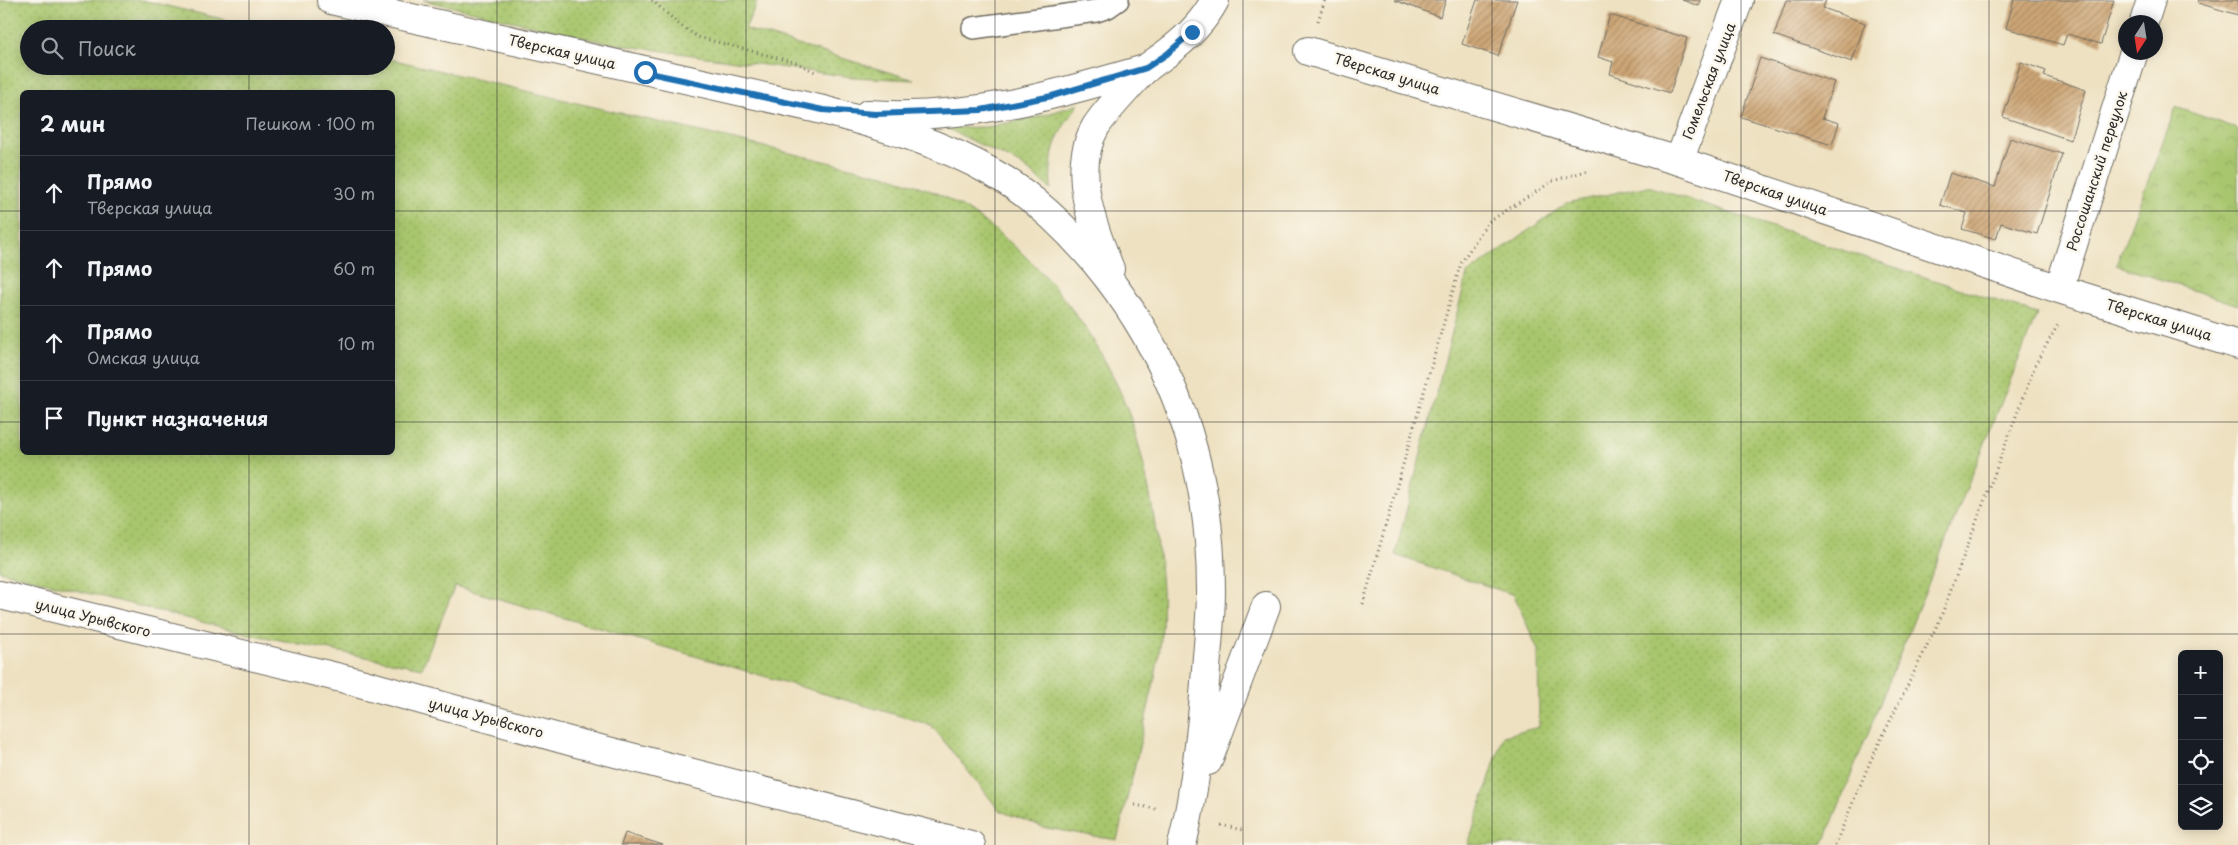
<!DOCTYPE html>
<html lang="ru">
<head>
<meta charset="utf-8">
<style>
  body { margin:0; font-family:"Playpen Sans",sans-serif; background:#242831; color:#f1f3f6 }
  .controls { position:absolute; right:15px; bottom:15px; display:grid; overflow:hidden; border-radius:8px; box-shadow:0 2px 12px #0003 }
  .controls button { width:45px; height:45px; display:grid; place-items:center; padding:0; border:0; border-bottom:1px solid #363941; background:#171b24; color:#f1f3f6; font:25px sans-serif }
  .compass { position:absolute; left:2118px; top:15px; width:45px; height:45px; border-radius:50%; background:#171b24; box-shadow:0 2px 12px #0003; rotate:192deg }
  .stop { position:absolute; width:15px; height:15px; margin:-11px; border:4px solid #1f6fb2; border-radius:50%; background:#fff }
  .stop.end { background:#1f6fb2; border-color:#fff; box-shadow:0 1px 5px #0008 }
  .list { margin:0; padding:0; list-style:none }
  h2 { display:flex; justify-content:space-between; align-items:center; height:65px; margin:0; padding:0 20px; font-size:21px }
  h2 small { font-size:16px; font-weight:400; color:#9ea1a6 }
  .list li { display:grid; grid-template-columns:32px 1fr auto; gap:15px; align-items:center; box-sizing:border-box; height:75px; padding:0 20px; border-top:1px solid #363941 }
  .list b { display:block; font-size:19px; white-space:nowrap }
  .list p { margin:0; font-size:16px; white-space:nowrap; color:#9ea1a6 }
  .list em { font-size:16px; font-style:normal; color:#9ea1a6 }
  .icon { flex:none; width:28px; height:28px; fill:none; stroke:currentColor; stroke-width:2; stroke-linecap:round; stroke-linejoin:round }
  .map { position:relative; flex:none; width:2238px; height:845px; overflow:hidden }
  .search { position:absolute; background:#171b24; box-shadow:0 2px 12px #0003; left:20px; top:20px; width:375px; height:55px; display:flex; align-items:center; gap:12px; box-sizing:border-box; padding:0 18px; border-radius:28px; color:#9ea1a6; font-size:19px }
  .panel { position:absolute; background:#171b24; box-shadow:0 2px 12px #0003; left:20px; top:90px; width:375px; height:365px; border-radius:8px }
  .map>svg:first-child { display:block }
</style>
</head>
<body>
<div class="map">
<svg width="2238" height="845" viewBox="0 0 2238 845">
  <defs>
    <pattern id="grass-dots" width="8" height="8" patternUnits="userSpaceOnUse" patternTransform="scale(1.25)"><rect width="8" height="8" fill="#a8c66d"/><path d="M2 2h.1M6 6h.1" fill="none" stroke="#91aa5f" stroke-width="1.8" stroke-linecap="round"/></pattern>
    <pattern id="park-crowns" width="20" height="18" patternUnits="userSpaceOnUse" patternTransform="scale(1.25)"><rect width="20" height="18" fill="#a8c66d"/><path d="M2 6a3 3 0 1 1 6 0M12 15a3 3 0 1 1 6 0" fill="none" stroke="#91aa5f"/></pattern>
    <pattern id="building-hatch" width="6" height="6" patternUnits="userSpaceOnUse" patternTransform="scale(1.25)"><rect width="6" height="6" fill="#cda676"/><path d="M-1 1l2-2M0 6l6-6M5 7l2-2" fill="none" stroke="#a78761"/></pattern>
  </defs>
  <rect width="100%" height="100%" fill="#fbf7ec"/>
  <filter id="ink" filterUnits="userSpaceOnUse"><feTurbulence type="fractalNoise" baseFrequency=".02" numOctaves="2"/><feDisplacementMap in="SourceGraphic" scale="10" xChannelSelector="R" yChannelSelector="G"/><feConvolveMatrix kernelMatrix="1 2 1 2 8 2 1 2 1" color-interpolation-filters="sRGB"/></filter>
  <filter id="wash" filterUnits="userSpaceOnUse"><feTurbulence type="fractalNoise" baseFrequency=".0096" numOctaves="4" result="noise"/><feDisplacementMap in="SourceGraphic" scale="20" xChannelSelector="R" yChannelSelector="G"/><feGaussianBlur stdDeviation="1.12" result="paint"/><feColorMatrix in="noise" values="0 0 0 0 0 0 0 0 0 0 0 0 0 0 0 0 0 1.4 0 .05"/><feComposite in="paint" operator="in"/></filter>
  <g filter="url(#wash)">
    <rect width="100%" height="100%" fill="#eee1c1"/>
    <!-- grass -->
    <path fill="url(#grass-dots)" stroke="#6a784c" fill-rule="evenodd" d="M0,0H142L264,29H29V66H386V58L888,176C909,183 931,189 950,200C1034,247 1103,334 1133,425C1143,458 1150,492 1155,525C1160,559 1164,594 1162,627C1160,658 1153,687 1146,717C1137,758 1127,799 1117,840L1046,828L1000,811L931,725L455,586L422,668L249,634L0,571ZM22,92H392V452H22Z
      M423,0H758L745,29L915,80L851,77L627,46L589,39Z
      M1079,104C1056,135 1049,149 1051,189L1020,164L946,128L987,127L1038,117Z
      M1648,186L2037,314L1823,845H1468L1503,736L1539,727L1538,650L1514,595L1395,555L1467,274L1567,203Z"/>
    <!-- park -->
    <path fill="url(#park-crowns)" stroke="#6a784c" d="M2176,107L2238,129V305L2116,265Z"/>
    <g id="blocks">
      <!-- building -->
      <path fill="url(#building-hatch)" d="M1394,0H1446L1440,17Z
        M1477,0H1517L1498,56L1462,44Z
        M1682,0H1700L1699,6Z
        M1786,0H1826L1823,8L1865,23L1852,62L1774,35Z
        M2014,0H2114L2101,44L2067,34L2063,45L2006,28Z
        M2199,0H2238V15L2198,3Z
        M1610,15L1687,38L1670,93L1610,74L1613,62L1598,57Z
        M1760,58L1834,82L1822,118L1839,123L1832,145L1741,117Z
        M2021,62L2046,71L2044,76L2086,90L2070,140L2003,117Z
        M2010,138L2062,154L2037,234L2001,223L1996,239L1962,229L1967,213L1940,205L1950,173L1995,187Z
        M625,833L663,845H621Z"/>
    </g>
  </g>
  <g filter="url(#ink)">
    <use href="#blocks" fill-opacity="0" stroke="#6f6b60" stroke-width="1"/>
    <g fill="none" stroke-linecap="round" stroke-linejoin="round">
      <!-- service casing -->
      <g stroke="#6f6b60" stroke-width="24">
        <path id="service" d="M973,28L1096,11L1108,7L1118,0"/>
      </g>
      <!-- minor casing -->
      <g stroke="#6f6b60" stroke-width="30">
        <path id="minor" d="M2144,22L2151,0
          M1308,51L1679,161L2059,289L2238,345
          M823,110C881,126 940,142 993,173C1031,194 1067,229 1095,262C1174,357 1211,467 1211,590C1211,616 1208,643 1206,669C1202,728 1196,787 1182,845
          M868,114C965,121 1053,96 1145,69
          M1679,161L1739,0
          M1110,269C1093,226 1070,171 1096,126C1104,114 1115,102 1125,91C1132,84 1138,75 1146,69C1152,63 1160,59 1167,53C1186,39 1204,21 1215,0
          M2059,289L2134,52
          M0,595L353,681L573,742L971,845
          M1208,761L1266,606"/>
      </g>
      <!-- tertiary casing -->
      <g stroke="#6f6b60" stroke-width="30">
        <path id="tertiary" d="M331,0L823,110"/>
      </g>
      <!-- path -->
      <path stroke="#6f6b60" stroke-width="3" stroke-dasharray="1 4" stroke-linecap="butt" d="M652,0L681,26L698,37L797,63L815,72
        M1318,21L1325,0
        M1363,604L1461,263L1488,222L1553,181L1589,170
        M1135,805L1156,809
        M1221,825L1242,830
        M1835,845L1870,762L1940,619L2036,363L2059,323"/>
      <!-- service -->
      <use href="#service" stroke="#fff" stroke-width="21"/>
      <!-- minor -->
      <use href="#minor" stroke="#fff" stroke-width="28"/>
      <!-- tertiary -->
      <use href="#tertiary" stroke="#fff" stroke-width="28"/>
    </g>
  </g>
  <g fill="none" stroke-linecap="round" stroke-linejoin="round" filter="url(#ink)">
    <!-- route -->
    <path stroke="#1f6fb2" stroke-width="6" d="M645,72L823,110L875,114L981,110L1052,96L1146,68L1167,54L1192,32"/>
  </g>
  <!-- grid -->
  <path fill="none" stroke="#2b2b2b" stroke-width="1" stroke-opacity="0.55" d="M249,0V29M497,0V845M746,0V845M995,0V845M1243,0V845M1492,0V845M1741,0V845M1989,0V845M249,66V92M0,211H22M392,211H2238M0,422H22M392,422H2238M249,452V845M0,634H2238"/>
  <g text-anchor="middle" stroke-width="5" stroke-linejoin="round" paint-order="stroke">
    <!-- street labels -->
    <g font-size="14" fill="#2b2b2b" stroke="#fbf7ec">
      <text transform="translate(562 52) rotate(13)" y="5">Тверская улица</text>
      <text transform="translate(1387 74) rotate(17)" y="5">Тверская улица</text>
      <text transform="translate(1709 81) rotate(-69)" y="5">Гомельская улица</text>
      <text transform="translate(2097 171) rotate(-72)" y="5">Россошанский переулок</text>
      <text transform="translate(1775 193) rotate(19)" y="5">Тверская улица</text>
      <text transform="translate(2159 320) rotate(17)" y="5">Тверская улица</text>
      <text transform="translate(93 618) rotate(14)" y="5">улица Урывского</text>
      <text transform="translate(486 718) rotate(15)" y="5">улица Урывского</text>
    </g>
  </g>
</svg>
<div class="controls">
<button>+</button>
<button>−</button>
<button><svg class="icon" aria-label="locate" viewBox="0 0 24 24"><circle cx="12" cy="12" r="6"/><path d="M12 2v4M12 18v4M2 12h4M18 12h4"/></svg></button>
<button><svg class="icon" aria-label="layers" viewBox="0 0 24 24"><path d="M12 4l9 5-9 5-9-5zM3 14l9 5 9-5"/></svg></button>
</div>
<svg class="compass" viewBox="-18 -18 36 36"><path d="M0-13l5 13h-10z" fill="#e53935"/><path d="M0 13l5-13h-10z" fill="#9ea1a6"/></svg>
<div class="stop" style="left:645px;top:72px"></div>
<div class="stop end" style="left:1192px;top:32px"></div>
<div class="search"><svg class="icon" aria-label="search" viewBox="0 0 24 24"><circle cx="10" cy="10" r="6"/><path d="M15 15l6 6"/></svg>Поиск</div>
<section class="panel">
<h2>2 мин<small>Пешком · 100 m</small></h2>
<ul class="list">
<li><svg class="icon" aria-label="ahead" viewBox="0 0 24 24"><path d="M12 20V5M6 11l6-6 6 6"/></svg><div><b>Прямо</b><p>Тверская улица</p></div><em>30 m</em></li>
<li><svg class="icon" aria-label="ahead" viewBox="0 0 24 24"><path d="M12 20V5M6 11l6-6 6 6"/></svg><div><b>Прямо</b></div><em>60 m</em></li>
<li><svg class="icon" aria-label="ahead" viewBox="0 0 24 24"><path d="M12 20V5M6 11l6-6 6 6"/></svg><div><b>Прямо</b><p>Омская улица</p></div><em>10 m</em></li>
<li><svg class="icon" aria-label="arrive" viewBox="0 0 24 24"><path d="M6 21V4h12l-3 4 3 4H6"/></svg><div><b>Пункт назначения</b></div></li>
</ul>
</section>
</div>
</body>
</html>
